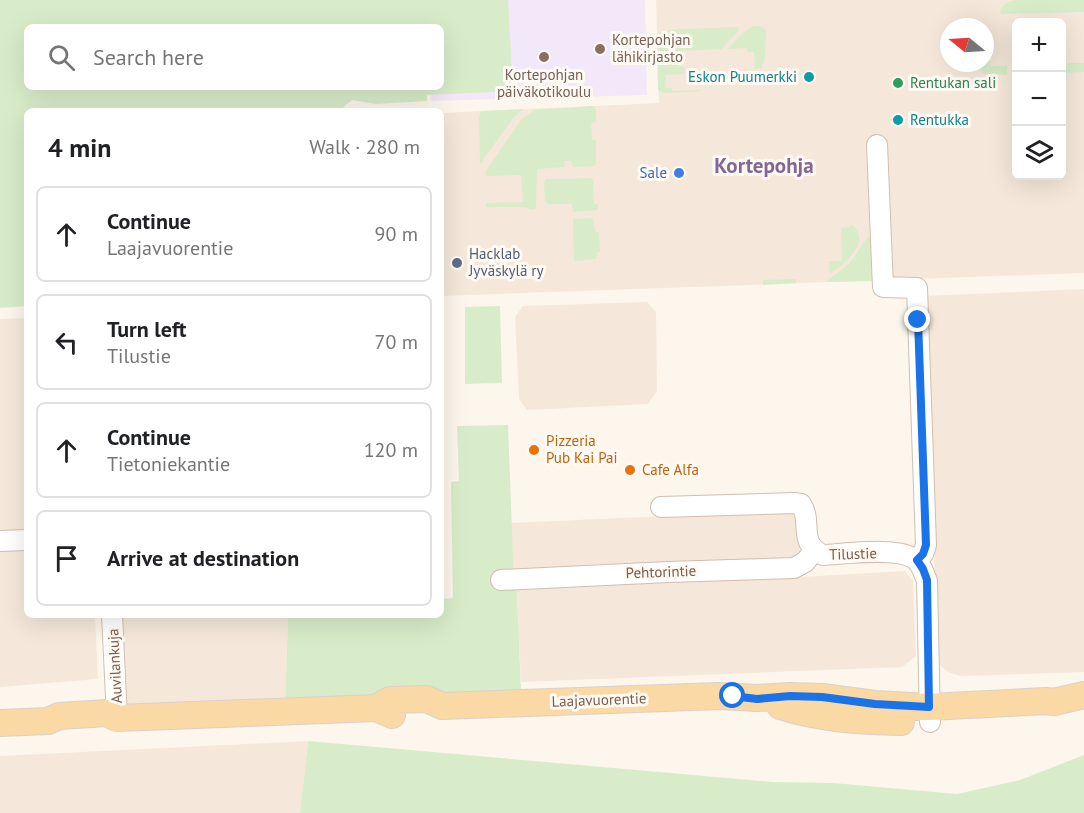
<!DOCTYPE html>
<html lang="en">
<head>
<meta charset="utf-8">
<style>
  body { margin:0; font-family:"PT Sans",sans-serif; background:#f6f6f6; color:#202124 }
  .controls { position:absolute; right:18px; top:18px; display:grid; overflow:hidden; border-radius:9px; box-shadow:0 6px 24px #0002 }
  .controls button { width:54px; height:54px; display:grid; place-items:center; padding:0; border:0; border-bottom:2px solid #e0e0e0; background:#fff; color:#202124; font:30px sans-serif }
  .compass { position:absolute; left:940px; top:18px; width:54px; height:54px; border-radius:50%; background:#fff; box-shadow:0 6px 24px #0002; rotate:288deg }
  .stop { position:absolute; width:18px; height:18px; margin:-14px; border:4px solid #1a73e8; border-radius:50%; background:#fff }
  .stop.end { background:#1a73e8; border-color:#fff; box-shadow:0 2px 6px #0008 }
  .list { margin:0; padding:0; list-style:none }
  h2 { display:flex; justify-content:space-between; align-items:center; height:78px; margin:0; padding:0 24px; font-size:26px }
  h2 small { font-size:20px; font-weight:400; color:#757577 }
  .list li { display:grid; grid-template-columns:39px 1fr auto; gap:18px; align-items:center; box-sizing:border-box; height:96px; margin:0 12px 12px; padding:0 12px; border:2px solid #e0e0e0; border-radius:9px }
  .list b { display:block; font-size:22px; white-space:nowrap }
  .list p { margin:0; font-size:20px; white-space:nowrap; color:#757577 }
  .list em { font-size:20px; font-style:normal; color:#757577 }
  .icon { flex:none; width:33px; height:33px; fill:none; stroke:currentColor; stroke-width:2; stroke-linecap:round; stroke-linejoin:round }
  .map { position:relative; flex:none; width:1084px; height:813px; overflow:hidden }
  .search { position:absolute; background:#fff; box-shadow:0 6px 24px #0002; left:24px; top:24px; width:420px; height:66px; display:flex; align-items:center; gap:15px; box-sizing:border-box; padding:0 21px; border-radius:9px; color:#757577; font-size:22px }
  .panel { position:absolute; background:#fff; box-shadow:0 6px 24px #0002; left:24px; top:108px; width:420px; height:510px; border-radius:9px }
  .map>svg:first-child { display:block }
</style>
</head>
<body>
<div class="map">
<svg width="1084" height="813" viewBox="0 0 1084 813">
  <rect width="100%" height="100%" fill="#fdf6ec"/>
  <!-- residential -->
  <path fill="#f5e8da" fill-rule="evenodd" d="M656,0H1084V273L441,296V113L659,103ZM1016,22H1062V176H1016ZM949,27H985V63H949Z
    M1084,289V672L960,676L948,672L938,664L925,296Z
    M647,302L656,312L657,391L648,404L527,410L519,399L515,317L523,306Z
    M27,318V615H95L98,679L0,687V319Z
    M798,510L801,577L905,571L913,581L916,656L902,667L521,682L517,592L514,583L511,523Z
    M118,615H288L285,706L122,714Z
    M308,741L300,813H0V756Z"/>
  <!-- education -->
  <path fill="#f3e8fa" d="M428,0H645L647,95L431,101L430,87H441V27Z"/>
  <!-- green -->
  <path fill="#d8ecc9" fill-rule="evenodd" d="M0,0H508L513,91L427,95V101L376,104L352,100L339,111H27V306L0,308ZM27,27H441V87H27Z
    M1015,0H1084V12L1001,14L1000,11C1002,4 1008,2 1015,0Z
    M753,26H760L766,30L765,60L761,68L755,69L754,52H748L747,48L727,49L744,32Z
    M739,27L738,31L722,49L679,51V67H684V74L665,75L666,88H672V91L701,90V91L663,93L658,90L657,38L660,32L680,29Z
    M985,61H990V66H1007V75L984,74L982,72L981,63H985Z
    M1062,63H1084V72L1062,73Z
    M593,106L596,109V122L591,123L592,140H596V162L595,166L573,167L571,161H564L565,167L537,169L536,208L534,210L522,207H486V203L523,202L521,175L486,176L485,172L521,120L534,110Z
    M524,109L514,117L480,164L479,117L481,111Z
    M591,178L593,180L594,204H598V210L573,212L572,204H549L545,202L544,183L546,179Z
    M593,218L595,232H599L600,251L597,253L596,259L574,261L573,219Z
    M851,224C855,227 858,231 859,236C861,251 841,267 830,274L829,261H842L841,228L850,227Z
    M873,236L876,281L826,282L832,277L849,264L867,238Z
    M796,279V283L763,285V280Z
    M500,306L502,383L465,384V307Z
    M508,425L514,583L517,592L521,690L285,706L288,617H298V615H441V599L453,598L451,482L459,481L457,426Z
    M308,741L772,782L833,783L957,794L1020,780L1084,755V813H300Z"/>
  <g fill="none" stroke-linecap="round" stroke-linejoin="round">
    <!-- minor casing -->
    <g stroke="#d1beb0" stroke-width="22">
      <path id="minor" d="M877,145L883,287L917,288L926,545L923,554L917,560
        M661,507L794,503L801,504C813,522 797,543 823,555C845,554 900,546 916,560C922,565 924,574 927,581L930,722
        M0,541L27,540
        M501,580L668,572L794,568L805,562L814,551
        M112,615L117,718"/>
    </g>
    <!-- major casing -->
    <g stroke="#dad1cd" stroke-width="28">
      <path id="major" d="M780,706C820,719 860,721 901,722
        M376,708L390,700L427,699L442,706L719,696L757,698L790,696L822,697L875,704L929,707L1046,701L1054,702L1084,695
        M0,723L48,721L59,716L107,713L117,718L376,708L392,715"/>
    </g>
    <!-- minor -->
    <use href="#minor" stroke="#fff" stroke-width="20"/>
    <!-- major -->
    <use href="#major" stroke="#fbd9a5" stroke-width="26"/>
  </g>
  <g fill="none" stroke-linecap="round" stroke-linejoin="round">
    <!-- route -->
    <path stroke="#1a73e8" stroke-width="8" d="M733,696L757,699L790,696L822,697L875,704L929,707L927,580L923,569L917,560L923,554L926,545L918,320"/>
  </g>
  <!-- markers -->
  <g fill="#8d6e63" stroke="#fffaf3" stroke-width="2">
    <circle cx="600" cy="49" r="6"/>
    <circle cx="544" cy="57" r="6"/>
  </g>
  <g fill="#0f9aa8" stroke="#fffaf3" stroke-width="2">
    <circle cx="809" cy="77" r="6"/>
    <circle cx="898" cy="120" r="6"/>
  </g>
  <circle fill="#2e9e5b" stroke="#fffaf3" stroke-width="2" cx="898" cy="83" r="6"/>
  <circle fill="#3f7fe0" stroke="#fffaf3" stroke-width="2" cx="679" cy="173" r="6"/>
  <circle fill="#5c6f8a" stroke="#fffaf3" stroke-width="2" cx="457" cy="263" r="6"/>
  <g fill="#e8710a" stroke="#fffaf3" stroke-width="2">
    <circle cx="534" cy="450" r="6"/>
    <circle cx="630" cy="470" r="6"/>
  </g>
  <g text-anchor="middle" stroke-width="6" stroke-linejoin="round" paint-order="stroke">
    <!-- education labels -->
    <g font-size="15" fill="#785e54" stroke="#fffaf3" text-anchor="start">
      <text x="612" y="45">Kortepohjan<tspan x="612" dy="17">lähikirjasto</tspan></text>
      <text x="544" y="80" text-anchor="middle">Kortepohjan<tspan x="544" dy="17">päiväkotikoulu</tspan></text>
    </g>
    <!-- culture labels -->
    <g font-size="15" fill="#0d838f" stroke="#fffaf3" text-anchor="end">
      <text x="797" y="82">Eskon Puumerkki</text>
      <text x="910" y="125" text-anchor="start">Rentukka</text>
    </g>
    <!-- leisure labels -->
    <g font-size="15" fill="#27864d" stroke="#fffaf3" text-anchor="start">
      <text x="910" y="88">Rentukan sali</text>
    </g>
    <!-- shop labels -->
    <g font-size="15" fill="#366cbe" stroke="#fffaf3" text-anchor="end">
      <text x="667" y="178">Sale</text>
    </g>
    <!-- service labels -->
    <g font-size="15" fill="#4e5e75" stroke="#fffaf3" text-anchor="start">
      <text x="469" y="259">Hacklab<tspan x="469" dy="17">Jyväskylä ry</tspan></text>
    </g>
    <!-- food labels -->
    <g font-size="15" fill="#c56008" stroke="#fffaf3" text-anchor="start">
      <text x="546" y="446">Pizzeria<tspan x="546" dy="17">Pub Kai Pai</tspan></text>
      <text x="642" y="475">Cafe Alfa</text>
    </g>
    <!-- street labels -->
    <g font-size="15" fill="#7a5c4d" stroke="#fffaf3">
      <text transform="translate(853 554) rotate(-2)" y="5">Tilustie</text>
      <text transform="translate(661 572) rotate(-2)" y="5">Pehtorintie</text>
      <text transform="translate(115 666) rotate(-93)" y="5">Auvilankuja</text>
      <text transform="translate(599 700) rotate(-2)" y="5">Laajavuorentie</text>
    </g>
    <!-- district labels -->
    <g font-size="21" font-weight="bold" fill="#846695" stroke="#fffaf3">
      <text x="764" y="173">Kortepohja</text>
    </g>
  </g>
</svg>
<div class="controls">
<button>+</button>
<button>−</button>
<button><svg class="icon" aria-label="layers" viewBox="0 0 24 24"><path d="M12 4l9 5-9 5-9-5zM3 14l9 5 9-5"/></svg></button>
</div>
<svg class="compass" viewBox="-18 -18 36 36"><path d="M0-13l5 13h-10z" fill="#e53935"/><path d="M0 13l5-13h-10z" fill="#757577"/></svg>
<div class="stop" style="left:733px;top:696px"></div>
<div class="stop end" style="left:918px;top:320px"></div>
<div class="search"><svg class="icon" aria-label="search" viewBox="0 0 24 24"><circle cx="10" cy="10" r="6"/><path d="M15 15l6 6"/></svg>Search here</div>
<section class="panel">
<h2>4 min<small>Walk · 280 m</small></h2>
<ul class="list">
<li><svg class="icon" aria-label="ahead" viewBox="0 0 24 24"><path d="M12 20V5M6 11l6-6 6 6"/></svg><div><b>Continue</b><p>Laajavuorentie</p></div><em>90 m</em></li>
<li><svg class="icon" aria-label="left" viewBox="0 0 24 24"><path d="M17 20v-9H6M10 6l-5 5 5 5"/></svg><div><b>Turn left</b><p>Tilustie</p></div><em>70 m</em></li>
<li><svg class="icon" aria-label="ahead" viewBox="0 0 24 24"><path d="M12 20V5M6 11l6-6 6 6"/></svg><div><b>Continue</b><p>Tietoniekantie</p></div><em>120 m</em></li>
<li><svg class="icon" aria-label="arrive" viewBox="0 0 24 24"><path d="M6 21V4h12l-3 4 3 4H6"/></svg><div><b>Arrive at destination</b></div></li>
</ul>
</section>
</div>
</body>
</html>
